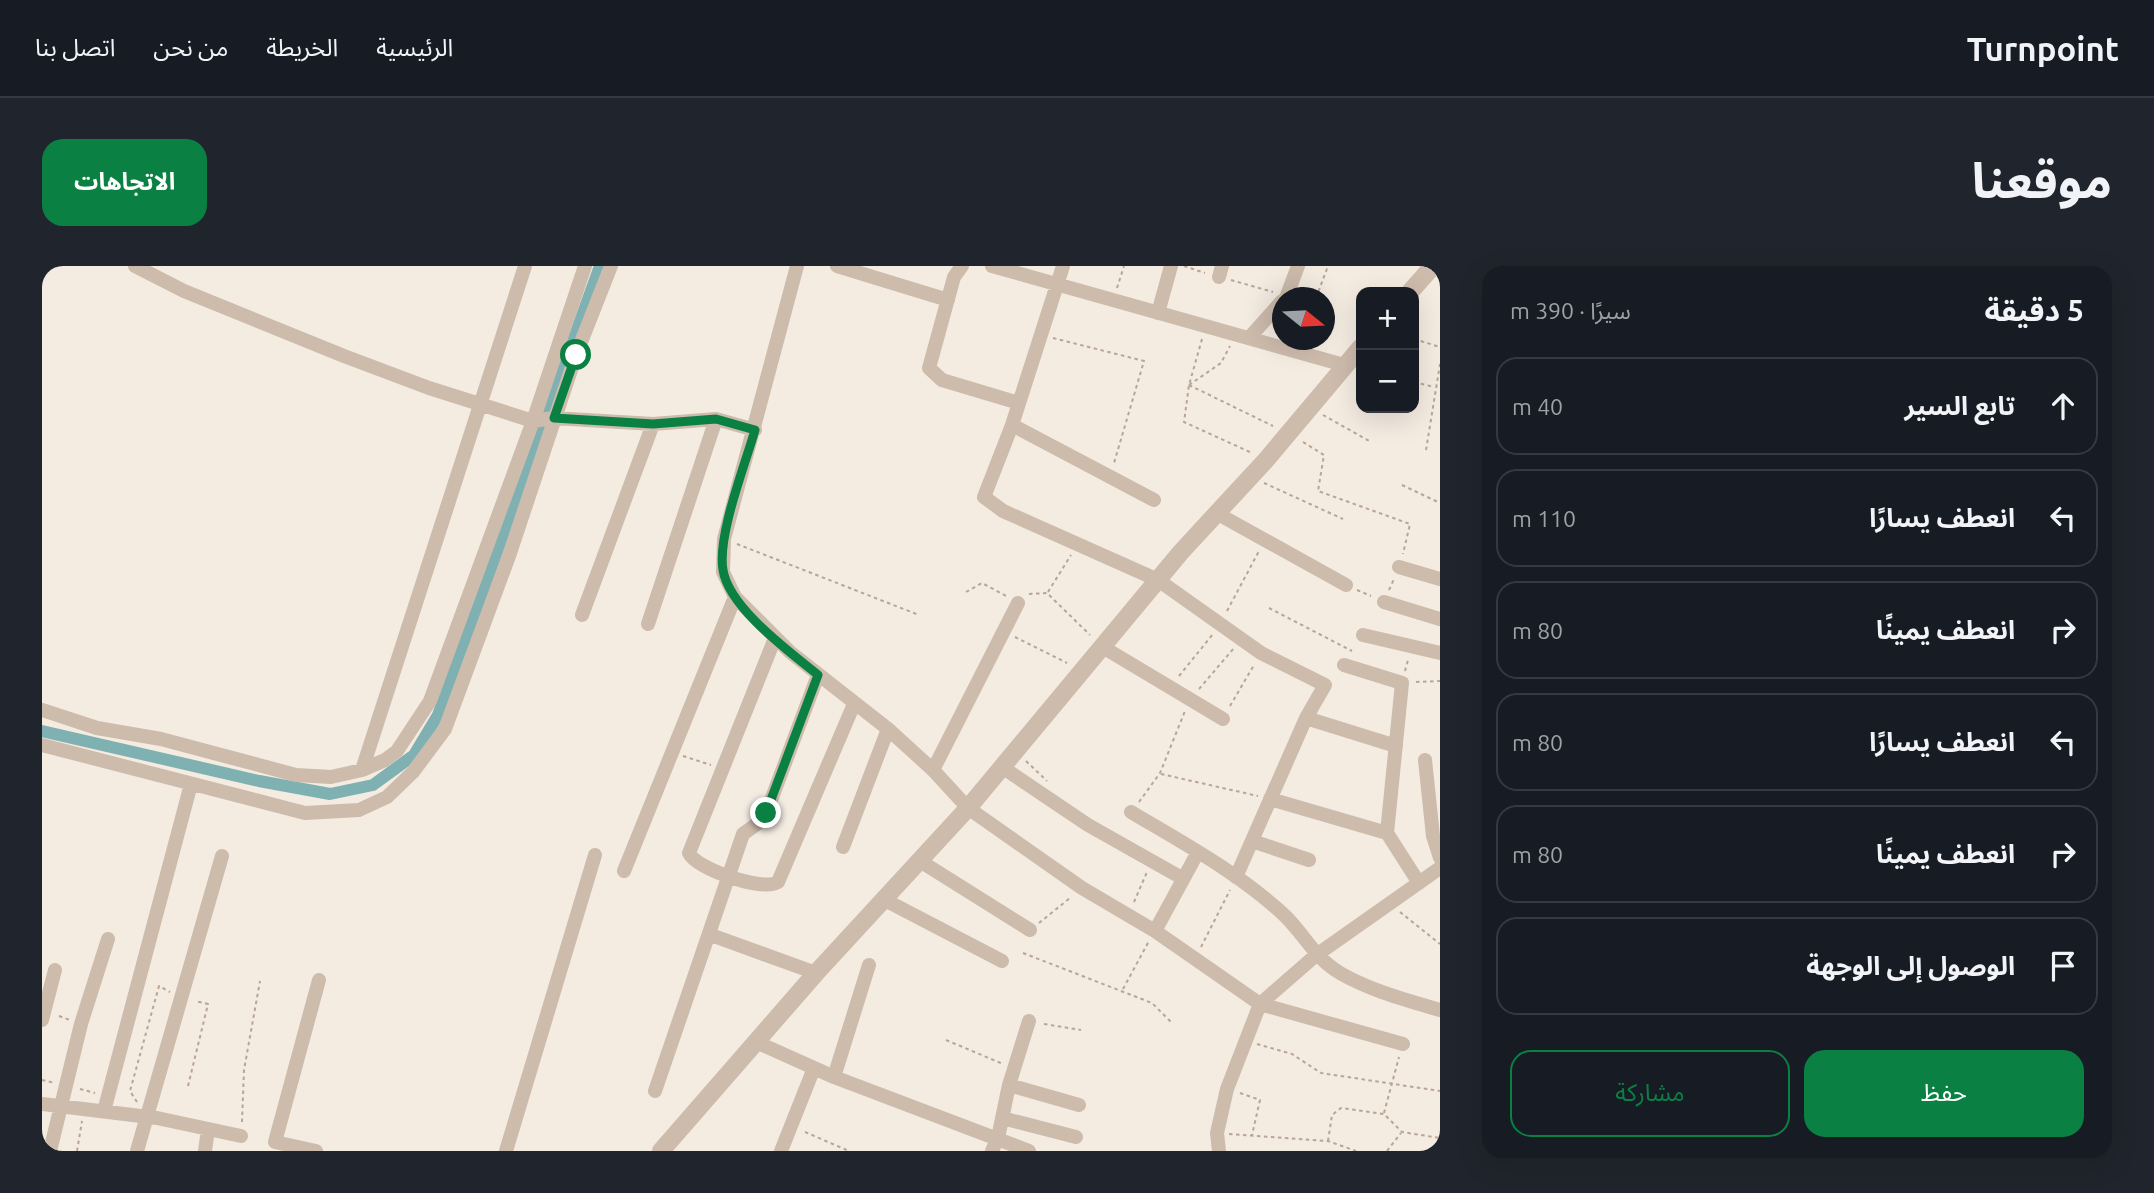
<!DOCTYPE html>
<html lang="ar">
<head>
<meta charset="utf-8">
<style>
  body { margin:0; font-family:Ubuntu,"Noto Sans Arabic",sans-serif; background:#20242c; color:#f1f3f6; direction:rtl }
  .controls { position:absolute; right:21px; top:21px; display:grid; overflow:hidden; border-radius:14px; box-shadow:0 7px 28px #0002 }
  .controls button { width:63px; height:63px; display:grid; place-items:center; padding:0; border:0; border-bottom:2px solid #363941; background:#171b24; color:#f1f3f6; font:35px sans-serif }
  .compass { position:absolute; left:1230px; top:21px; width:63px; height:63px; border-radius:50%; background:#171b24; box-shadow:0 7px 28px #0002; rotate:108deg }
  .stop { position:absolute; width:21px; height:21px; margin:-16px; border:5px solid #0b8043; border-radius:50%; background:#fff }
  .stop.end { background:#0b8043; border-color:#fff; box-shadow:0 2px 7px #0008 }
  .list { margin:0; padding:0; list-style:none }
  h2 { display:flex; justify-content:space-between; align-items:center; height:91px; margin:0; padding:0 28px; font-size:30px }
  h2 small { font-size:23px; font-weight:400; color:#9ea1a6 }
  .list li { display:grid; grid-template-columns:46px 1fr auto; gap:21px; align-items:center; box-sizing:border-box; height:98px; margin:0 14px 14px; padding:0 14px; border:2px solid #363941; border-radius:21px }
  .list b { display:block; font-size:26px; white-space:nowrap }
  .list em { font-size:23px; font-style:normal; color:#9ea1a6 }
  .actions { display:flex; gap:14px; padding:21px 28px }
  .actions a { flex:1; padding:16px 0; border:2px solid #0b8043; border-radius:21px; text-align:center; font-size:24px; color:#0b8043 }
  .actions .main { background:#0b8043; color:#fff }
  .icon { flex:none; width:38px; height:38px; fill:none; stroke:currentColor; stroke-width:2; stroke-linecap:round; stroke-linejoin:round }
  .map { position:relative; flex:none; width:1398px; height:885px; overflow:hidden; direction:ltr; border-radius:21px }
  header { display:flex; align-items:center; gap:42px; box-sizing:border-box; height:98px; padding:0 35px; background:#171b24; border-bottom:2px solid #363941 }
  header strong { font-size:33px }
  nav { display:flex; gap:38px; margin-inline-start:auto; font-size:24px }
  .intro { display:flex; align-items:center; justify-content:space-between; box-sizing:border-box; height:168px; padding:0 42px }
  h1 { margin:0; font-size:49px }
  .button { padding:18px 32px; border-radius:21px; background:#0b8043; color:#fff; font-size:24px; font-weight:700 }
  main { display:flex; gap:42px; padding:0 42px }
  aside { flex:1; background:#171b24; border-radius:21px; box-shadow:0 7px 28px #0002 }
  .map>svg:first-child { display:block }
</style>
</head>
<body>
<header>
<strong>Turnpoint</strong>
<nav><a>الرئيسية</a><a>الخريطة</a><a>من نحن</a><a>اتصل بنا</a></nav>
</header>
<div class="intro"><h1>موقعنا</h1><a class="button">الاتجاهات</a></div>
<main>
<aside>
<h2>5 دقيقة<small>سيرًا · 390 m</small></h2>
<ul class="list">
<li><svg class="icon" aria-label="ahead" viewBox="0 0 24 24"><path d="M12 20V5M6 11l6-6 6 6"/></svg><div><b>تابع السير</b></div><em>40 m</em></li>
<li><svg class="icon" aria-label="left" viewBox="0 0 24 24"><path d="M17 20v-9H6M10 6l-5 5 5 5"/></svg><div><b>انعطف يسارًا</b></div><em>110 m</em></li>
<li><svg class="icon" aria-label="right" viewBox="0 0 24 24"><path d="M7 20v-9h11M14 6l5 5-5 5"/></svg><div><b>انعطف يمينًا</b></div><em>80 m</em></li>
<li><svg class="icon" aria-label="left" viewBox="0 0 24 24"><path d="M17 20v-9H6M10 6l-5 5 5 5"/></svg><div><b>انعطف يسارًا</b></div><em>80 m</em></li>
<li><svg class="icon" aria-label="right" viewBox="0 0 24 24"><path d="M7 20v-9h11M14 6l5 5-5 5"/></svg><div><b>انعطف يمينًا</b></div><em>80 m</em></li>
<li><svg class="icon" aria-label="arrive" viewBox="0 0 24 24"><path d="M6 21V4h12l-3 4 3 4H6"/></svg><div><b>الوصول إلى الوجهة</b></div></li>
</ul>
<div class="actions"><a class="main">حفظ</a><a>مشاركة</a></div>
</aside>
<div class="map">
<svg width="1398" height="885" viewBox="0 0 1398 885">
  <rect width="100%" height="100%" fill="#f4ebe1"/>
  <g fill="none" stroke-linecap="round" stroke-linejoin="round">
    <!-- canal -->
    <path stroke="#7fb0b2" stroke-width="12" d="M0,465L217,515L288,528L331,519L372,489L396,449L558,0"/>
    <!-- path -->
    <path stroke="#b9a596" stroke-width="2" stroke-dasharray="3.5 3.5" stroke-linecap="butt" d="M1142,0L1163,7
      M1189,14L1231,26
      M1075,22L1082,0
      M1274,32L1286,0
      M1011,72L1102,95L1072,197
      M1160,73L1147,119L1142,156L1210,187
      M1372,73L1398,81
      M1372,116L1392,121
      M1147,119L1231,160
      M1147,119L1179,97L1188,80
      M1281,149L1329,176
      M1261,176L1282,189L1276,225L1368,258L1361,288
      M1384,184L1398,98
      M1222,217L1301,253
      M1360,219L1398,237
      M695,278L877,349
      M1315,324L1329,330
      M1347,324L1352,313
      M924,326L940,317L966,331
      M1006,326L1029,289
      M987,328L1005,327L1048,369
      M1227,342L1310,385
      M1185,345L1217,285
      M973,371L1025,397
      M1363,405L1366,394
      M1137,410L1171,368
      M1374,416L1398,415
      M1157,423L1192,382
      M1188,440L1212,399
      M641,490L669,499
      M984,495L1005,515
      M1119,508L1216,530
      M1097,536L1118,507L1143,445
      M1092,636L1105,606
      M1358,646L1398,678
      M997,657L1028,632
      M1159,681L1188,624
      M981,687L1110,737L1130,757
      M1081,723L1107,675
      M17,750L28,754
      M1002,758L1039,764
      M904,774L961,798
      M1215,778L1250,788L1279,807L1398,825
      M0,814L13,817
      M146,820L166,738L153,735
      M38,823L53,827
      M1198,827L1218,834L1210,869
      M95,836L88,825L117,720L128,726
      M1342,847L1357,791
      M200,856L202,804L218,715
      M763,866L807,885
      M1187,868L1286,875L1314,885
      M1286,875L1290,849L1299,842L1342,848L1360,866L1398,872
      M35,885L40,855
      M1345,885L1359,867"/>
    <!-- minor -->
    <path stroke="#cdbbac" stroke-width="14" d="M93,0L142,25L302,90L387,122L491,155L512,152L611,158L674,153L713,164
      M755,0L682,273L681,306L693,331L748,386L846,463L891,504L926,542L1040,622L1113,665L1218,738L1361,778
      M795,0L906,34
      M920,0L912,11L887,102L900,114L977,137
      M950,0L1302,99
      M1021,0L970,159L942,231L961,245L1116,314L1219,387L1283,419L1264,452L1194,611
      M1177,11L1180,0
      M1244,32L1256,0
      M1116,47L1129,0
      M1208,71L1240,35
      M970,159L1112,234
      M1176,248L1304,319
      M1357,301L1398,313
      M1342,336L1398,353
      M540,349L611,158
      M606,358L674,153
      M1321,369L1398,387
      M733,372L647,587C654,603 721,626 736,616L812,438
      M1059,380L1181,453
      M1302,399L1360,417L1345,567L1377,617
      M0,444L55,462L119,473L254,509L289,511L320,504L343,494L355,485L388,435L491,155L543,0
      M1264,452L1354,480
      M0,479L263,547L317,544L345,531L371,506L403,463L467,290L534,89L569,0
      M1383,494L1391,570L1398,592
      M960,501L1046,559L1140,612
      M320,504L483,0
      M891,504L976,337
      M1228,533L1345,567
      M1089,546C1141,577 1195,606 1240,647C1262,667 1272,692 1298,707C1329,725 1365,734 1398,744
      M1210,575L1267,594
      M801,581L846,463
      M878,595L988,664
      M582,605L693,331
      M841,633L960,695
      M1113,665L1156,586
      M669,669L774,707
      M0,754L13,704
      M714,776L792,811L987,885
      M792,811L827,699
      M967,819L1037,839
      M613,825L701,568L722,553L776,409
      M0,838L115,852L199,870
      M62,845L149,518
      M960,852L1034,871
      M8,885L39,758L66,673
      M95,885L180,590
      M163,885L166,863
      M274,885L233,876L277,714
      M464,885L553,589
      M739,885L772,802
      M950,885L956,872L967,819L987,755
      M1177,885L1175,867L1185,823L1218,738L1273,690L1398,602"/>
    <!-- tertiary -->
    <path stroke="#cdbbac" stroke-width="18" d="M1368,26L1391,0
      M619,885L774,707L926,542L1139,286L1224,194L1319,81"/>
  </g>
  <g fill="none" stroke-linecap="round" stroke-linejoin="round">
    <!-- route -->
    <path stroke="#0b8043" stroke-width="9" d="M534,89L512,152L611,158L674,153L713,164C703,199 675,270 681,304C687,342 748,386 776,409L724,547"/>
  </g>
</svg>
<div class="controls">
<button>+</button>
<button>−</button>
</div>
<svg class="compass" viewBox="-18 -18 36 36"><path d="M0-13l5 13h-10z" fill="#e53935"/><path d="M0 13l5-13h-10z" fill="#9ea1a6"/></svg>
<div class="stop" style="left:534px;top:89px"></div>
<div class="stop end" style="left:724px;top:547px"></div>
</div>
</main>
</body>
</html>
